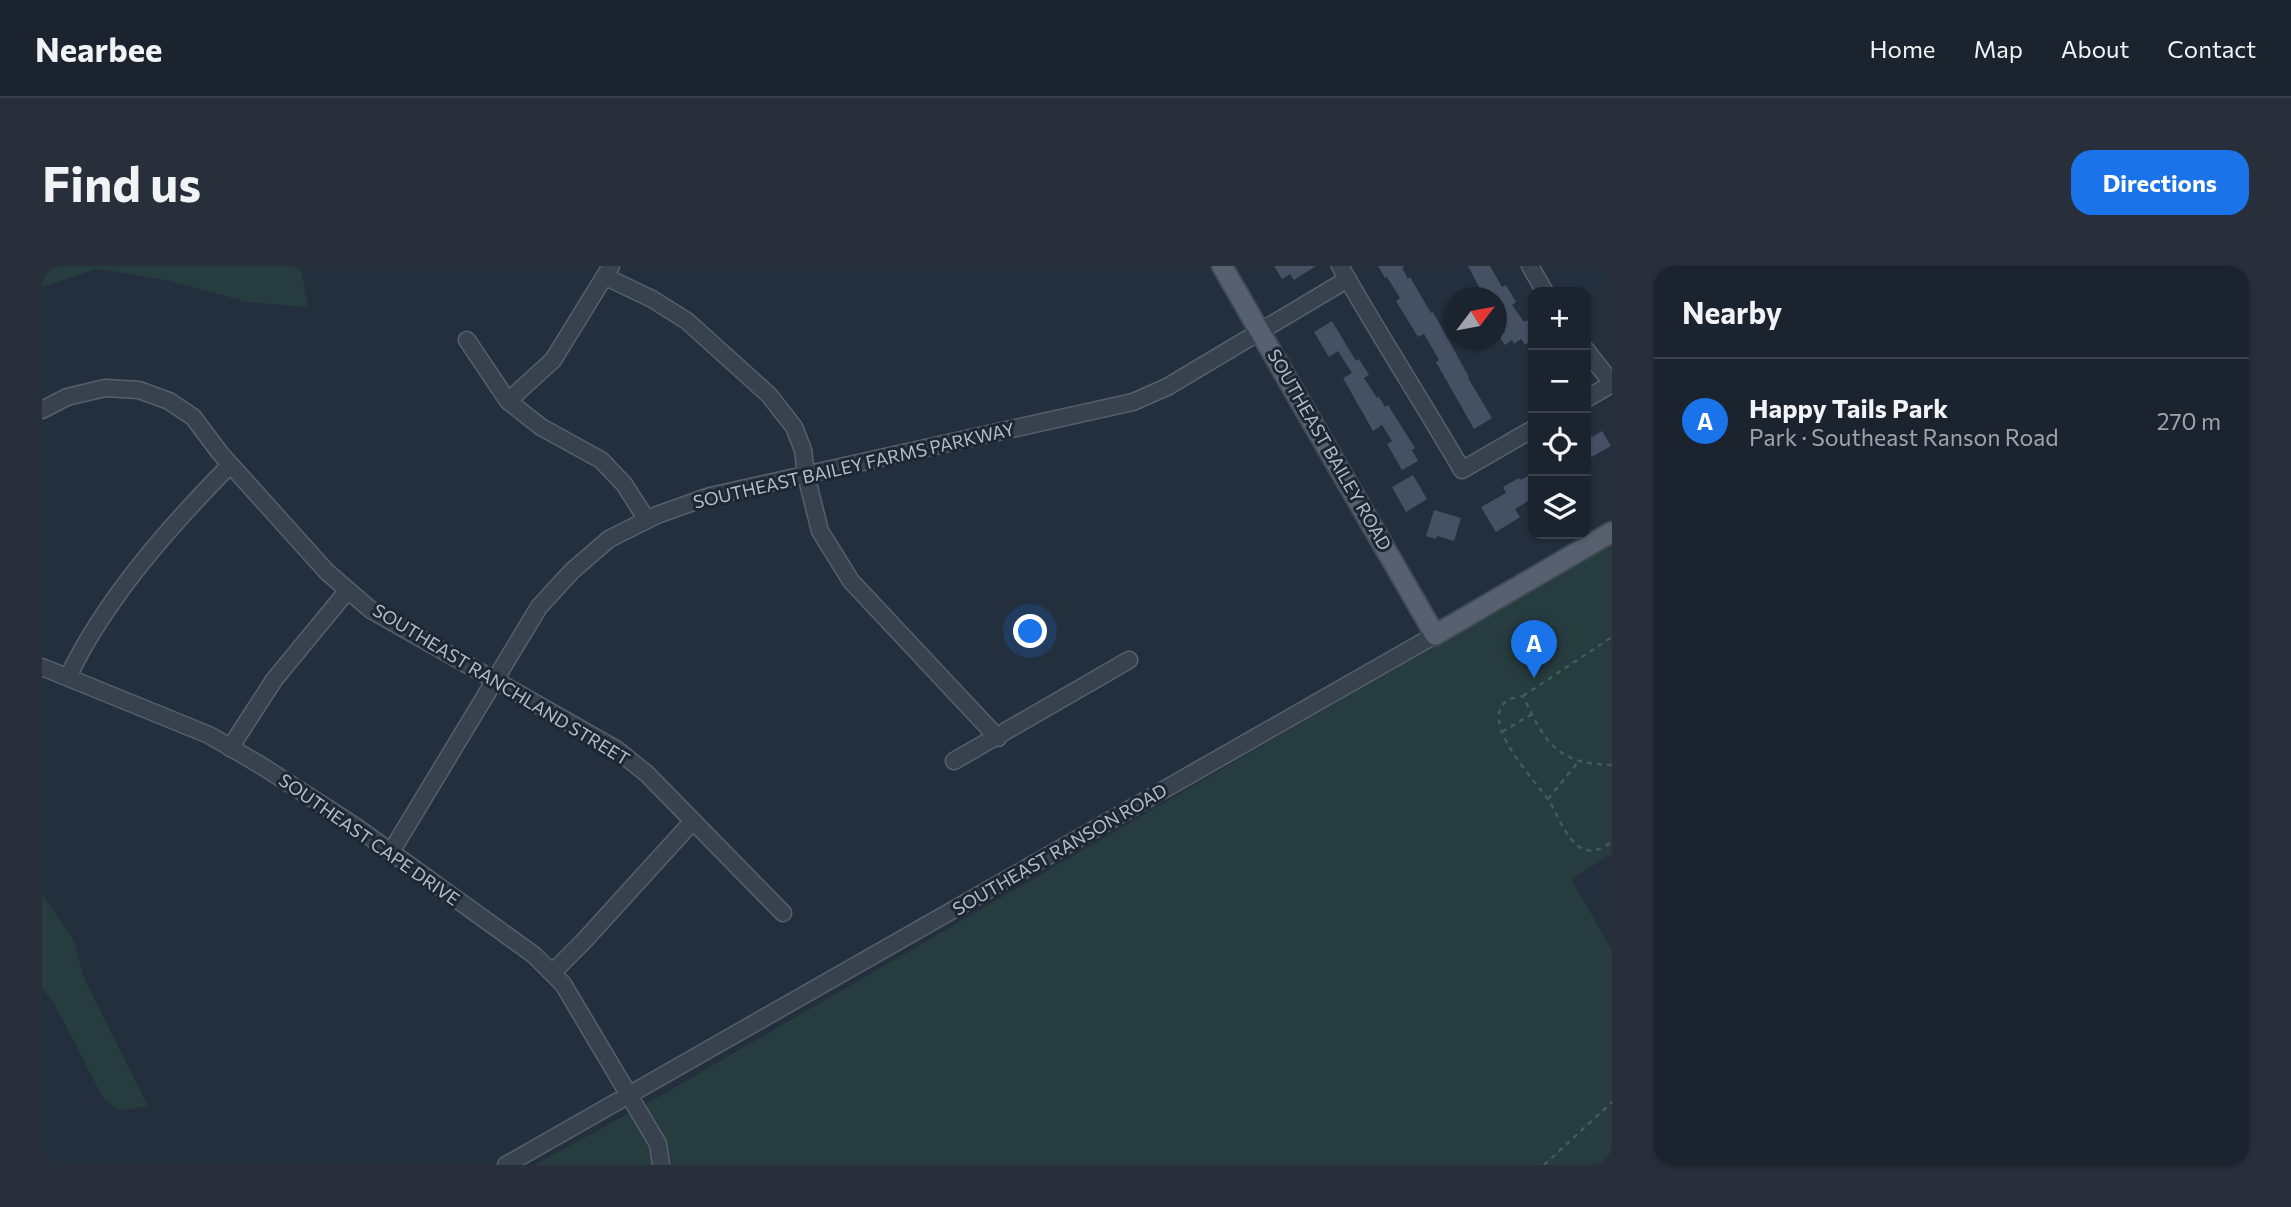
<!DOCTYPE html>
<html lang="en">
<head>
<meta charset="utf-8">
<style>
  body { margin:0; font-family:Commissioner,sans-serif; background:#282f3a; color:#f1f3f6 }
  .controls { position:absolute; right:21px; top:21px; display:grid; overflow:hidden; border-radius:14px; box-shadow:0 2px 5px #0004 }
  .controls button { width:63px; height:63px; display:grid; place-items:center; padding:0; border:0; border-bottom:2px solid #39404a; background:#1b232e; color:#f1f3f6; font:35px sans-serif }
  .compass { position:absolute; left:1402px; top:21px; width:63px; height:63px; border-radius:50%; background:#1b232e; box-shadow:0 2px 5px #0004; rotate:58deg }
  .you { position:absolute; left:989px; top:366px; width:24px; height:24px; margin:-18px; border:5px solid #fff; border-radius:50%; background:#1a73e8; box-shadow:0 0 0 10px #1a73e833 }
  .badge { display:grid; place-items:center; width:46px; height:46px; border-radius:50%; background:#1a73e8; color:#fff; font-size:23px; font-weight:700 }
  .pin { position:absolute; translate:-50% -58px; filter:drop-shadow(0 2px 4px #0008) }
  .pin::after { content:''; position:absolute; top:37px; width:24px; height:21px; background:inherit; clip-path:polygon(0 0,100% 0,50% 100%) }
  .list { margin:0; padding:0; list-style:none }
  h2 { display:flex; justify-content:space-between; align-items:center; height:91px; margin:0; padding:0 28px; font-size:30px }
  h2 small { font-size:23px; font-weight:400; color:#a0a4aa }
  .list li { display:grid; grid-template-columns:46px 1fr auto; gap:21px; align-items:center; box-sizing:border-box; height:126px; padding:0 28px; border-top:2px solid #39404a }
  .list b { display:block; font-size:26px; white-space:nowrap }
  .list p { margin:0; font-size:23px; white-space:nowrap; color:#a0a4aa }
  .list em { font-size:23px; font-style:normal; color:#a0a4aa }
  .icon { flex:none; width:38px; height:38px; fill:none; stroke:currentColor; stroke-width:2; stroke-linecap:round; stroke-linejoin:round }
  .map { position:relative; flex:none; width:1570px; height:899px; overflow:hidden; border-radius:21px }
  header { display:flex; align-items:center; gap:42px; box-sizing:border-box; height:98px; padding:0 35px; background:#1b232e; border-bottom:2px solid #39404a }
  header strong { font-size:33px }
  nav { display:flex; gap:38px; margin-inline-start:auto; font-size:24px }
  .intro { display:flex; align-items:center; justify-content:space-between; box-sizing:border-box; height:168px; padding:0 42px }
  h1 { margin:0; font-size:49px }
  .button { padding:18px 32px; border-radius:21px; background:#1a73e8; color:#fff; font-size:24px; font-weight:700 }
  main { display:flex; gap:42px; padding:0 42px }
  aside { flex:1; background:#1b232e; border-radius:21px; box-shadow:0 2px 5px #0004 }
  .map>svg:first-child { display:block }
</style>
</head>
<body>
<header>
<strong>Nearbee</strong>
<nav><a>Home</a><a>Map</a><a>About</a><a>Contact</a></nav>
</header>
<div class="intro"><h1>Find us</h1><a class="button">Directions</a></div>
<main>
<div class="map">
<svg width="1570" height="899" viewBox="0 0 1570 899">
  <rect width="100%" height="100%" fill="#242f3e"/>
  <!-- green -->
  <path fill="#263c3f" d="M0,0H252L259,3L266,41L206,36L124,14L55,3L0,21Z
    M1570,276V588L1529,613L1570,684V899H493L625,826Z
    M0,629L31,672L42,712L106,840L77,845L60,830L13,739L0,722Z"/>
  <!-- building -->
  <path fill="#455162" d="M1232,0H1274L1252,14L1248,8L1240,13Z
    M1336,0H1363L1360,2L1366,13L1368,11L1389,47L1391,46L1427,111L1426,112L1450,152L1432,163L1394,96L1397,94L1382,68L1376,71L1354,35L1358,32L1345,11L1343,12Z
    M1426,0H1448L1460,21L1464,19L1474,36L1470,39L1482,56L1485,54L1491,64V73L1483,79L1479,73L1472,78L1470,74L1463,79L1457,70L1463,66L1454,53V32H1443Z
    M1290,55L1314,95L1317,93L1327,109L1322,112L1335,132L1337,131L1343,141L1346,139L1373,182L1370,184L1376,195L1360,204L1345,178L1350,175L1340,159L1331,165L1301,112L1310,107L1296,85L1287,91L1272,66Z
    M1544,159L1550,171L1560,165L1569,180L1544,194Z
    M1491,207V232L1473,243L1478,251L1454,266L1439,241L1464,227L1461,221L1477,212L1479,214Z
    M1371,209L1385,233L1364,246L1350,221Z
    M1392,244L1419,252L1412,275L1395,270L1394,273L1384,270Z"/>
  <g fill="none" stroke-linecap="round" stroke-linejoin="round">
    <!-- minor casing -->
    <g stroke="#565f6c" stroke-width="19">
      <path id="minor" d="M1298,0C1337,69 1380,135 1420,204L1491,163
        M1488,0L1503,26
        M564,11L610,33L645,55L727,129L752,161L761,184L764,209L778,265L809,315L956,472
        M425,74L466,135L499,161L559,194L582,218L605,254
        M1544,84L1570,117
        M1544,133L1570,118
        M466,135L511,94L569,0
        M0,144L25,131L63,122L97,124L127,135L151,151L178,187L285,306L329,344L574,483L605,508L741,647
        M0,401L167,469L220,500L313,560L492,689L521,718L616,878L619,899
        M26,411C63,333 128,260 188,199
        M188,482L232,414L306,324
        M912,495L1087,394
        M349,586L497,341L530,305L567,273L615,249L668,230L1091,136L1125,121L1306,13
        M510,707L541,676L651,555
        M464,899L1393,369"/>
    </g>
    <!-- major casing -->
    <g stroke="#414a57" stroke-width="23">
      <path id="major" d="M1180,0L1393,369L1570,266"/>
    </g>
    <!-- path -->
    <path stroke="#44595c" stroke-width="2.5" stroke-dasharray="5 5" stroke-linecap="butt" d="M1481,430L1570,371
      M1460,466L1490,448
      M1570,499C1514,498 1503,476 1481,430C1477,431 1470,432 1466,434C1434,455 1495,516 1507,535C1517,550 1521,568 1536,580C1548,589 1561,583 1570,575
      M1506,533L1537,495
      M1502,899L1570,836"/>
    <!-- minor -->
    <use href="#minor" stroke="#38414e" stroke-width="16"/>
    <!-- major -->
    <use href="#major" stroke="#56606e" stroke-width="19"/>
  </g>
  <g text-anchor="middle" stroke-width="6" stroke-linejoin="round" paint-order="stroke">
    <!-- street labels -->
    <g font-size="18" fill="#b4bcc9" stroke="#1d2633">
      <text transform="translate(1287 184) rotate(60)" y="6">SOUTHEAST BAILEY ROAD</text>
      <text transform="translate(812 200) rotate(-13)" y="6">SOUTHEAST BAILEY FARMS PARKWAY</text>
      <text transform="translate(459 419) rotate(31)" y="6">SOUTHEAST RANCHLAND STREET</text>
      <text transform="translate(327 574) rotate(35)" y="6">SOUTHEAST CAPE DRIVE</text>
      <text transform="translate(1018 584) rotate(-30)" y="6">SOUTHEAST RANSON ROAD</text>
    </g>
  </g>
</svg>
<div class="controls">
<button>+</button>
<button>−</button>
<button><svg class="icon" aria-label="locate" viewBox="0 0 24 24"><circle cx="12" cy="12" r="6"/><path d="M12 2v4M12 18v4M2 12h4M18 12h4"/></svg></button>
<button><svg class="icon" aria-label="layers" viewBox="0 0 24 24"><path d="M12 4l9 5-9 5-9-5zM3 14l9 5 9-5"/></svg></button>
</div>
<svg class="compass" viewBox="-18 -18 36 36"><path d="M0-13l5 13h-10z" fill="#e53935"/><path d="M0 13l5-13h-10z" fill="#a0a4aa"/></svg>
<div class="you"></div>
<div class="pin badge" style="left:1492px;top:412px">A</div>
</div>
<aside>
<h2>Nearby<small></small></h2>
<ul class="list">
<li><span class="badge">A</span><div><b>Happy Tails Park</b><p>Park · Southeast Ranson Road</p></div><em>270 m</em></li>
</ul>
</aside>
</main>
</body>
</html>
